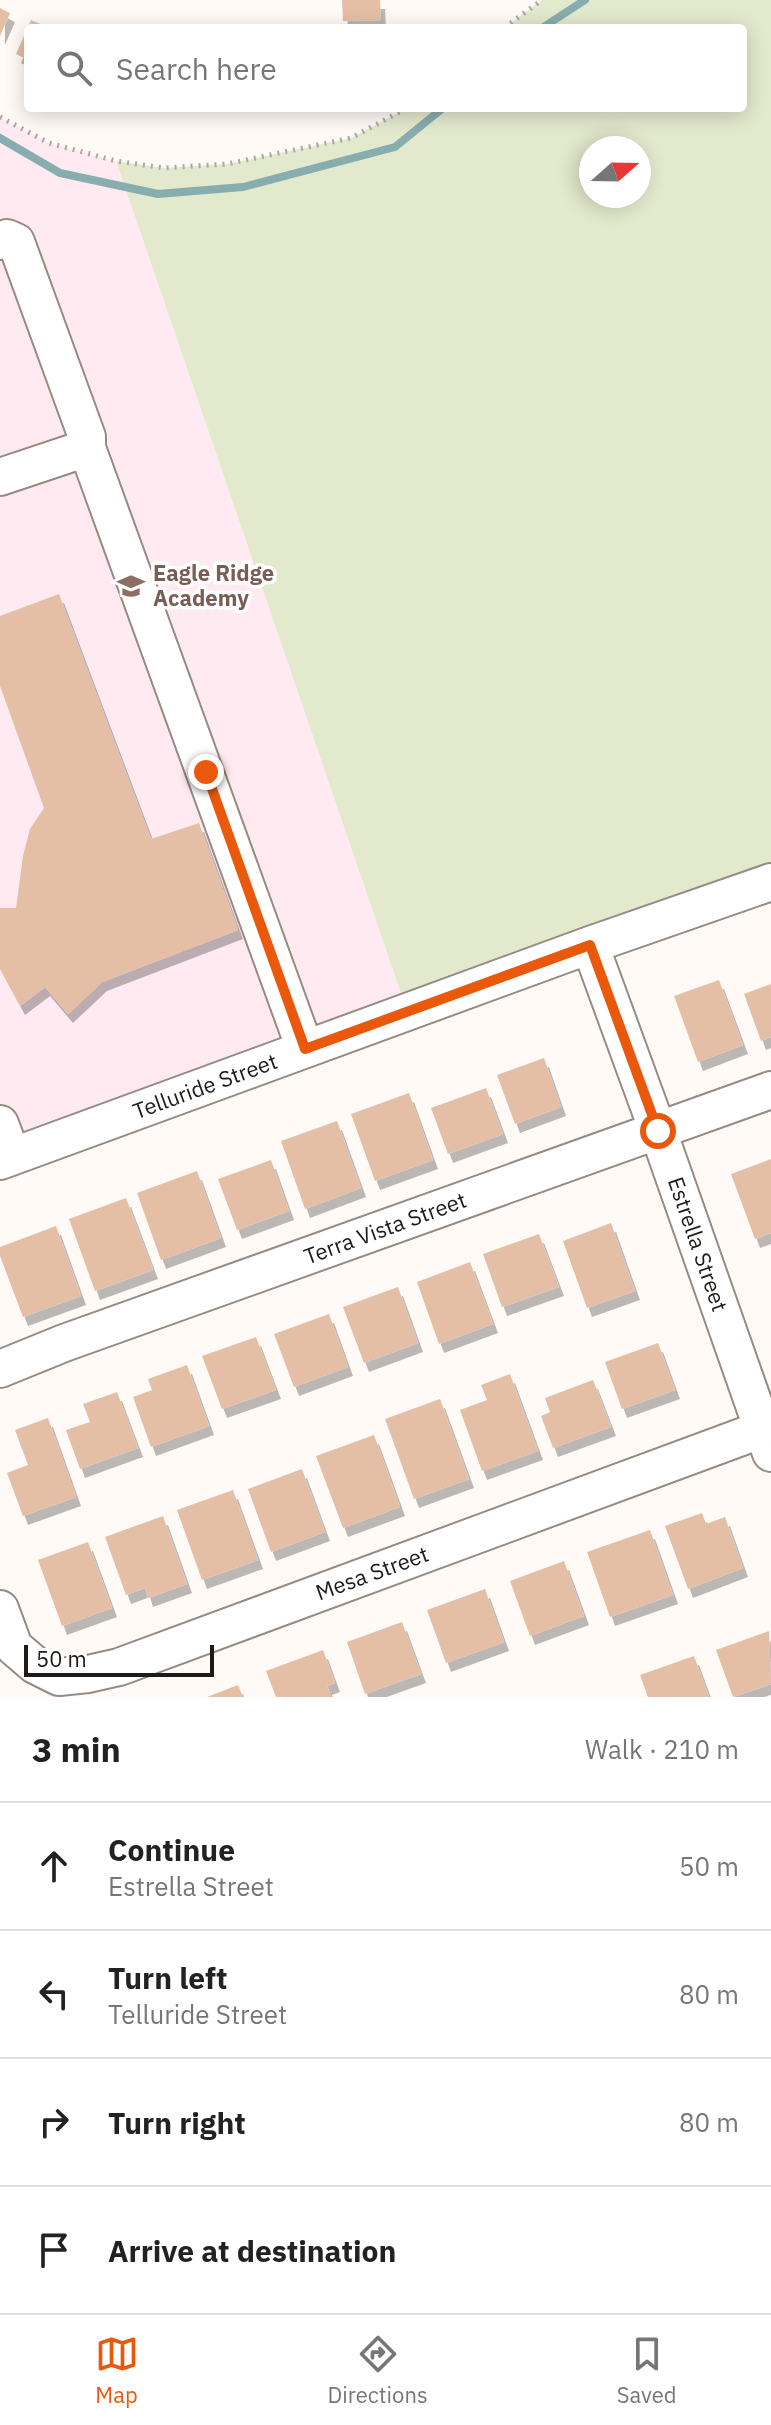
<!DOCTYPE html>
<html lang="en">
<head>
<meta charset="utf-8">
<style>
  body { margin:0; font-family:"IBM Plex Sans",sans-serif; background:#f6f6f6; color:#222 }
  .compass { position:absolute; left:579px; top:136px; width:72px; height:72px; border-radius:50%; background:#fff; box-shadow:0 4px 20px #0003; rotate:70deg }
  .scale { position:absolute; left:24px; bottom:20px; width:190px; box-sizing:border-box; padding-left:8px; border:4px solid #1e1a17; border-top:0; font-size:22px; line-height:28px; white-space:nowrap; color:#1e1a17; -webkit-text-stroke:6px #fff; paint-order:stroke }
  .stop { position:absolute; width:24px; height:24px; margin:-18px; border:6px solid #ea580c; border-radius:50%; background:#fff }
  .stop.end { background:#ea580c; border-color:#fff; box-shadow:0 2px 8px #0008 }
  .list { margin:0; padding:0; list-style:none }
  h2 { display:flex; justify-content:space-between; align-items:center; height:104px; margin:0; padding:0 32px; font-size:34px }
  h2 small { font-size:26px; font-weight:400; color:#767676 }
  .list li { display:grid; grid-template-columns:52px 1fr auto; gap:24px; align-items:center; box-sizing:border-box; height:128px; padding:0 32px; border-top:2px solid #e0e0e0 }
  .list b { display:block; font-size:30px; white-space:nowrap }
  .list p { margin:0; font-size:26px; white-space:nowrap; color:#767676 }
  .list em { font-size:26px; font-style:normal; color:#767676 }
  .icon { flex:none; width:44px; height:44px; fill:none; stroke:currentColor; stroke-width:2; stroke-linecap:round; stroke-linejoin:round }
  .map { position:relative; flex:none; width:771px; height:1697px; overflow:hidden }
  .search { position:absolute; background:#fff; box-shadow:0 4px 20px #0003; left:24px; right:24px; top:24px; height:88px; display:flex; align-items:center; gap:20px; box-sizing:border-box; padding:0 28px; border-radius:8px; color:#767676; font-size:30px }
  .sheet { height:616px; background:#fff }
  nav { display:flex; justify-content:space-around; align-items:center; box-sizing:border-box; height:112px; border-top:2px solid #e0e0e0; background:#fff; font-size:22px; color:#767676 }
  nav a { display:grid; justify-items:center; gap:4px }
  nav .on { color:#ea580c }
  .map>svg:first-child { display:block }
</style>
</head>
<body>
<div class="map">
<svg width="771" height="1697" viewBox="0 0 771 1697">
  <defs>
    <filter id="shadow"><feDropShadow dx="5" dy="9" stdDeviation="0" flood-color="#0004"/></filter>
  </defs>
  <rect width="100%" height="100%" fill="#fffaf6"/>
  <!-- education -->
  <path fill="#ffeaf2" d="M0,117L49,143L116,161L407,1011L0,1161Z"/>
  <!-- green -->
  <path fill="#e3e9cd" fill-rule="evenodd" d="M542,0H771V882L407,1011L116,161L164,168L227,164L351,138L407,108H743V28H504ZM591,148H639V196H591Z"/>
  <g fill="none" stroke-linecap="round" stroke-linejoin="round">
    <!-- stream -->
    <path stroke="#88adae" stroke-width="8" d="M542,28L585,0
      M0,138L60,173L158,194L243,187L395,147L443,108"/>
  </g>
  <!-- building -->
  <path fill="#e4bfa5" filter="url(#shadow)" d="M342,0H380L381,20L343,21Z
    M0,8L10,13L0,36Z
    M31,20L50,28H28V60L16,54Z
    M59,594L151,839L199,823L238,930L102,982L68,1014L45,987L20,1006L0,969V908H16L23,856L30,829L44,808L0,686V616Z
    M719,980L743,1045L698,1062L674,996Z
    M771,984V1037L761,1041L744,994Z
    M544,1058L561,1107L515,1124L497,1075Z
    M486,1088L503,1134L448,1154L431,1108Z
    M409,1093L433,1160L375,1181L351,1114Z
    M337,1121L361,1188L305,1209L281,1141Z
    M771,1159V1233L755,1239L731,1174Z
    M271,1160L289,1211L237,1230L218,1179Z
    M197,1171L221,1238L161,1260L137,1193Z
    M126,1198L153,1270L95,1291L69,1219Z
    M611,1223L635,1291L587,1308L563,1241Z
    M56,1226L81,1296L23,1317L0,1256V1247Z
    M539,1234L559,1287L502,1307L483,1254Z
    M470,1262L493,1324L439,1344L417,1282Z
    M398,1287L418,1343L364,1363L343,1307Z
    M329,1314L348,1367L294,1387L274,1334Z
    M256,1337L276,1390L222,1409L202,1356Z
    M658,1343L675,1390L622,1409L605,1362Z
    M187,1365L209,1426L151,1447L133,1397L152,1390L148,1379Z
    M510,1374L538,1451L482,1471L460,1410L487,1400L481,1385Z
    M593,1380L611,1427L553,1448L541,1416L550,1412L545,1398Z
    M117,1392L138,1448L80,1469L66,1430L90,1422L83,1404Z
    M440,1399L469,1479L414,1499L385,1419Z
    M48,1418L76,1497L23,1516L7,1473L28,1465L15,1430Z
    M374,1435L400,1507L343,1528L316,1456Z
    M302,1469L325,1532L271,1552L248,1489Z
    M233,1490L258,1560L202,1580L177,1510Z
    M702,1513L706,1524L725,1517L743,1568L688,1589L665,1526Z
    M163,1516L187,1584L148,1598L145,1588L126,1595L105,1537Z
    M650,1530L673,1595L610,1617L587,1552Z
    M88,1542L112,1608L62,1626L38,1560Z
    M564,1561L584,1616L530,1636L510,1581Z
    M485,1589L504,1642L446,1663L427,1610Z
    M402,1622L421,1674L365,1694L347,1642Z
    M769,1631L771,1684L733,1697L716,1650Z
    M323,1650L335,1683L327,1686L331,1697H276L266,1671Z
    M694,1656L709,1697H648L640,1675Z
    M238,1685L243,1697H207Z"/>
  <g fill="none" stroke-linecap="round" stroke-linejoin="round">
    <!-- minor casing -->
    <g stroke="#968b83" stroke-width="40">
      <path id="minor" d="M0,241L7,238L16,242L87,437V448L0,477
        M87,448L305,1049
        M590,945L658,1131L771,1453
        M0,1124L12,1156
        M0,1161L590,945L771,882
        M0,1369L64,1343L771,1090
        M0,1609L14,1647L35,1665L59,1677L88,1674L119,1667L771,1426"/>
    </g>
    <!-- path -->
    <path stroke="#ada8a4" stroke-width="5" stroke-dasharray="2 6" stroke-linecap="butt" d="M504,28L542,0
      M0,117L49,143L116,161L164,168L227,164L351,138L407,108"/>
    <!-- minor -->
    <use href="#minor" stroke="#fff" stroke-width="36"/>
  </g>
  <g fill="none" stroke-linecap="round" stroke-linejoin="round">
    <!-- route -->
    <path stroke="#ea580c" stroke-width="10" d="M206,772L305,1049L590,945L658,1131"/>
  </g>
  <!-- icons -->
  <defs>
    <g id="school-bare" transform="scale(2.16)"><path d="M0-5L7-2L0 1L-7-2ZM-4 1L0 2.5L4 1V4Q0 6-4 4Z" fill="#8d6e63" stroke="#fff" stroke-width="2.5" paint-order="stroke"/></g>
  </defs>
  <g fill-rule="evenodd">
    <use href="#school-bare" x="131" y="586"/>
  </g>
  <g text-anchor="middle" stroke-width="7" stroke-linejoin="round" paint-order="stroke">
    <!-- education labels -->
    <g font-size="22" font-weight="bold" fill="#785e54" stroke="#fff" text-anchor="start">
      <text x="153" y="581">Eagle Ridge<tspan x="153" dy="25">Academy</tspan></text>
    </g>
    <!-- street labels -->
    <g font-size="22" fill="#1e1a17" stroke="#fff">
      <text transform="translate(205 1086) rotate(-20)" y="8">Telluride Street</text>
      <text transform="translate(385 1228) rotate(-20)" y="8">Terra Vista Street</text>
      <text transform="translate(698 1244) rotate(71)" y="8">Estrella Street</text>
      <text transform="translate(372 1573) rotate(-20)" y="8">Mesa Street</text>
    </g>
  </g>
</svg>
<svg class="compass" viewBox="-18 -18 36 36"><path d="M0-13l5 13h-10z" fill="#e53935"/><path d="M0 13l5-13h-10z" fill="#767676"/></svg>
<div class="scale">50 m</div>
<div class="stop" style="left:658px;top:1131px"></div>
<div class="stop end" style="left:206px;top:772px"></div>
<div class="search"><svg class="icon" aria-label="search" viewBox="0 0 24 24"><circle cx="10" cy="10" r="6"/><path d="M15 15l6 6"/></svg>Search here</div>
</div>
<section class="sheet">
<h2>3 min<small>Walk · 210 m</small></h2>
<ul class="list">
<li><svg class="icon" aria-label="ahead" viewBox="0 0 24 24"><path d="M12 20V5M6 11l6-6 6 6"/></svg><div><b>Continue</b><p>Estrella Street</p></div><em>50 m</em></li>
<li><svg class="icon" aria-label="left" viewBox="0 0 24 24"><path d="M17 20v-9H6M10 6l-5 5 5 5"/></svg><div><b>Turn left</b><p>Telluride Street</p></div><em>80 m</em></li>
<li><svg class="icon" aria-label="right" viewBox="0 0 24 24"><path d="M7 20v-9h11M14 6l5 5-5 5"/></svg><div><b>Turn right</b></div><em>80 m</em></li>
<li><svg class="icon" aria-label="arrive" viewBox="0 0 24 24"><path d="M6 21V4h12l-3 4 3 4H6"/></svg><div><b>Arrive at destination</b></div></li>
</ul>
</section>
<nav>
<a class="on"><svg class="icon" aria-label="map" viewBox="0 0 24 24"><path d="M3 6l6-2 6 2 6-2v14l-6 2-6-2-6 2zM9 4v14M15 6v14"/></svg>Map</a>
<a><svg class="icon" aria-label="directions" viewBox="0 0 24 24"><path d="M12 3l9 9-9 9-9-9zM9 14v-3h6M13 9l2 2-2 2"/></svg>Directions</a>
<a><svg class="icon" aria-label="saved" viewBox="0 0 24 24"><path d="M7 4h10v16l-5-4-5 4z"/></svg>Saved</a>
</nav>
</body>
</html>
